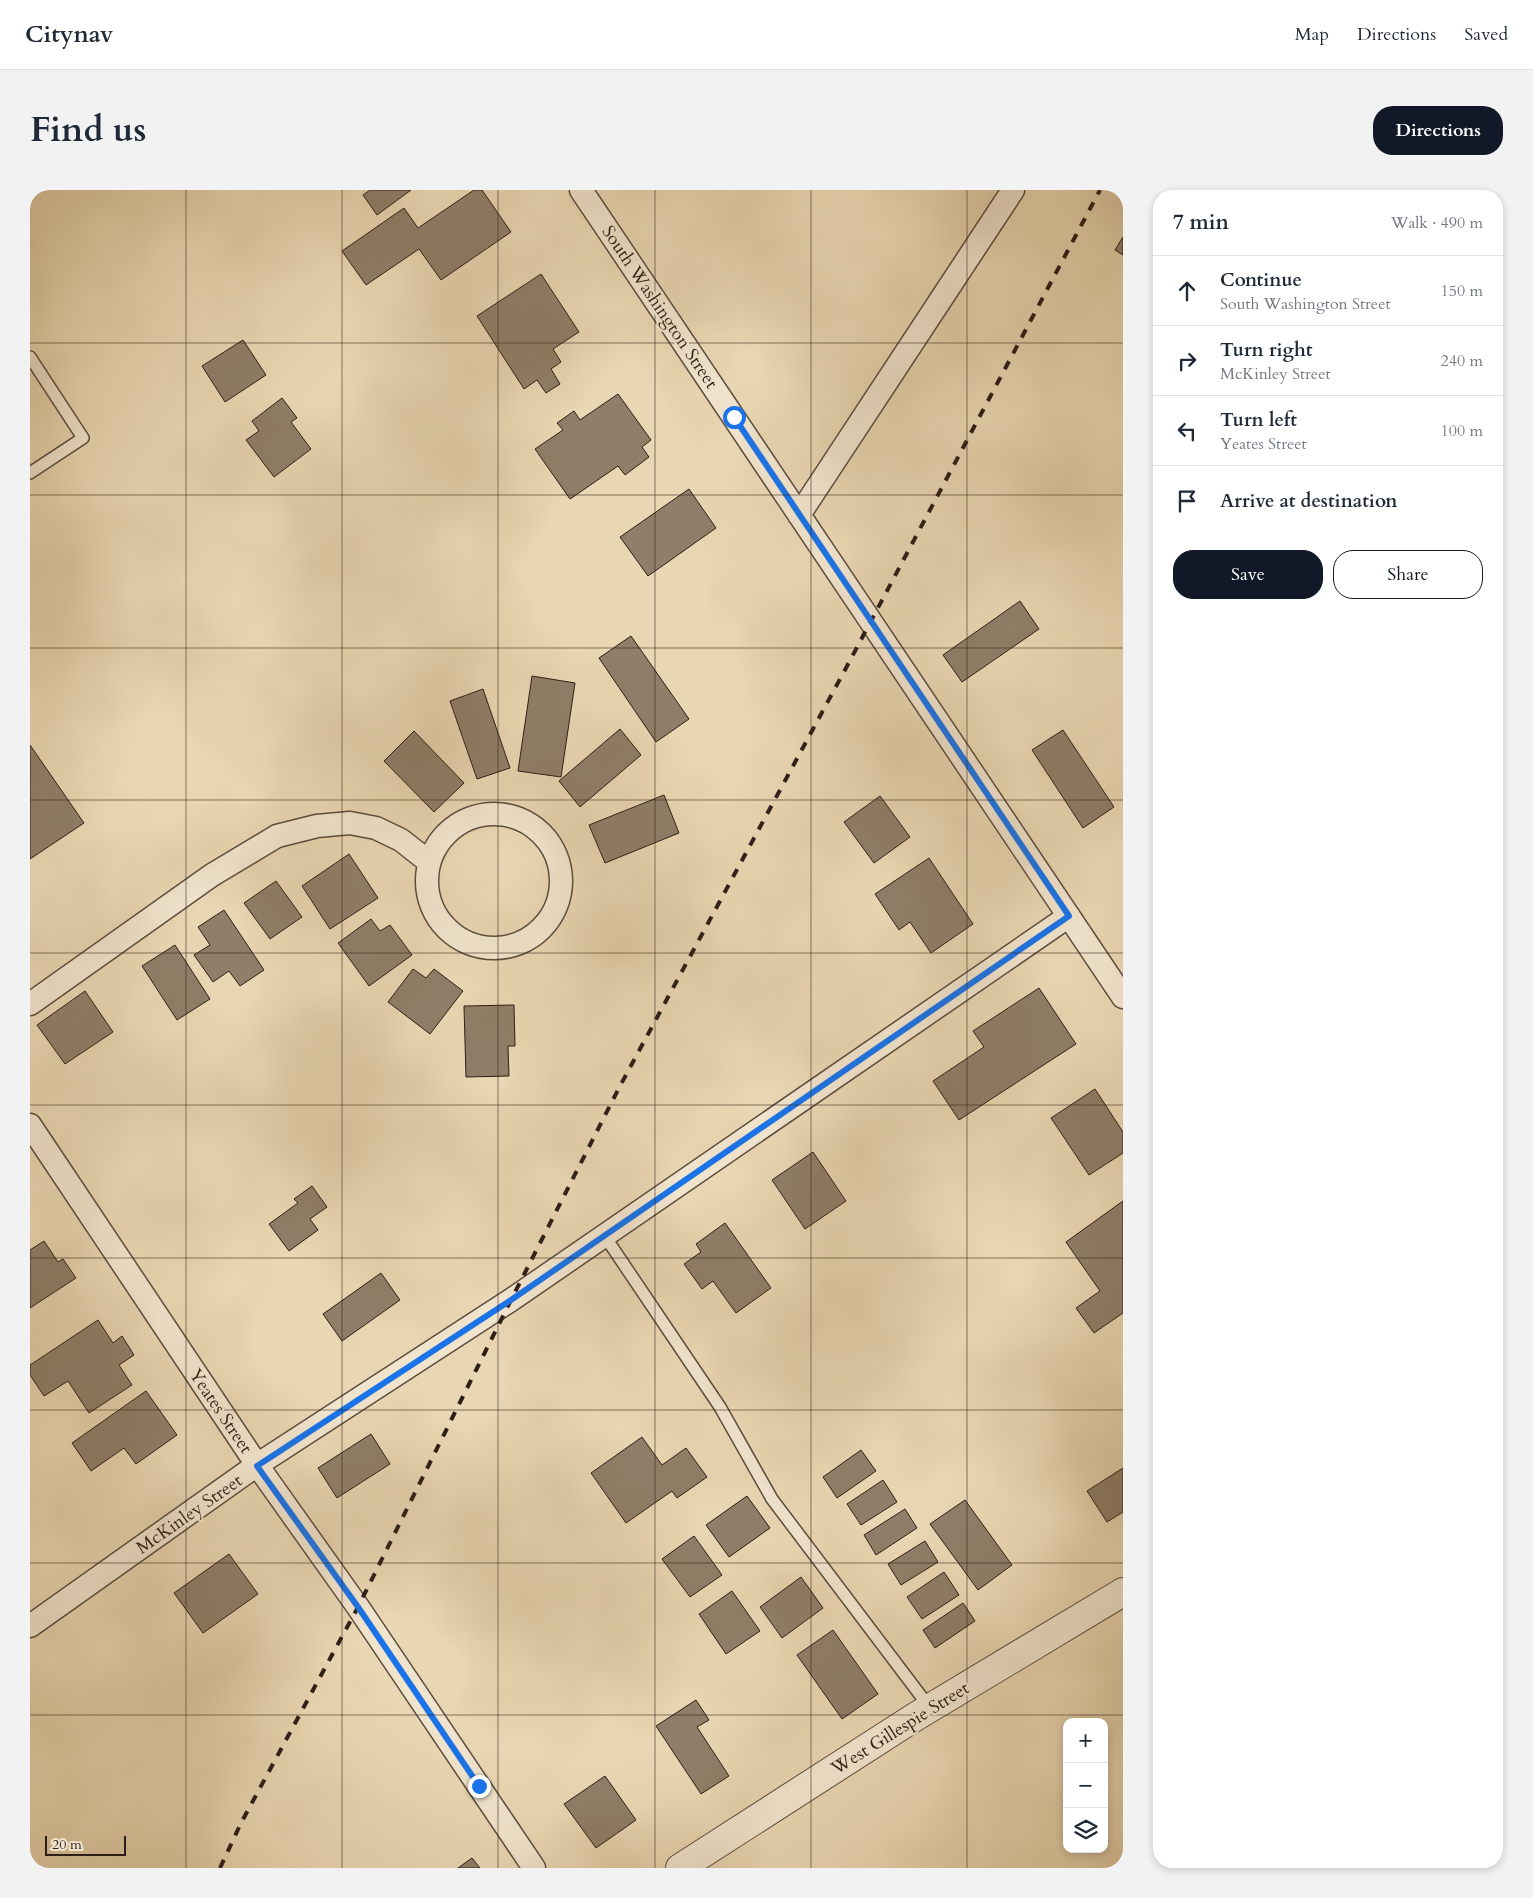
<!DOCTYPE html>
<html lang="en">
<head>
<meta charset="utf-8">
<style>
  body { margin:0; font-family:Cardo,serif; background:#f2f2f3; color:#1f2937 }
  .controls { position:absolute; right:15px; bottom:15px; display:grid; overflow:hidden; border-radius:10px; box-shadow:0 2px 8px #0003 }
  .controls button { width:45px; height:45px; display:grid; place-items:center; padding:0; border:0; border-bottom:1px solid #e0e1e3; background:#fff; color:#1f2937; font:25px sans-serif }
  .scale { position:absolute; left:15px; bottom:12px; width:81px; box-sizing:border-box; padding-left:5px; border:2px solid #2d1e17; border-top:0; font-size:14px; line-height:18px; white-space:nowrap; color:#2d1e17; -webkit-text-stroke:4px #f1e4cd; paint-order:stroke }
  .stop { position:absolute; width:15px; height:15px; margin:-11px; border:4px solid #1a73e8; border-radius:50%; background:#fff }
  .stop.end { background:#1a73e8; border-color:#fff; box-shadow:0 1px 5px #0008 }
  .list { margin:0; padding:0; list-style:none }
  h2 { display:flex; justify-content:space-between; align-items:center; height:65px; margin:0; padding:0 20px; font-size:21px }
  h2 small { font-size:16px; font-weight:400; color:#747a83 }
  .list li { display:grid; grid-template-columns:32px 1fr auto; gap:15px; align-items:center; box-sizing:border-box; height:70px; padding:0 20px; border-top:1px solid #e0e1e3 }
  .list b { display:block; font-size:19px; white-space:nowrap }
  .list p { margin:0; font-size:16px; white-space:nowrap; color:#747a83 }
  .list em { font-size:16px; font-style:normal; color:#747a83 }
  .actions { display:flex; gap:10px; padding:15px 20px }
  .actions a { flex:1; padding:11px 0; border:1px solid #111827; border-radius:20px; text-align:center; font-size:18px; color:#111827 }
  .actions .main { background:#111827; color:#fff }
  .icon { flex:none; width:28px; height:28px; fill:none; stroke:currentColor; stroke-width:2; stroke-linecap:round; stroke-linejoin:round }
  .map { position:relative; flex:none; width:1093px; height:1678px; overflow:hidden; border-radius:20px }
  header { display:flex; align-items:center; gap:30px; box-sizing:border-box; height:70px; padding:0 25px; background:#fff; border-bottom:1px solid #e0e1e3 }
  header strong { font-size:24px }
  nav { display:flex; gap:28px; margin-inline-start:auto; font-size:18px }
  .intro { display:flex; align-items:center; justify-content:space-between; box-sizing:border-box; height:120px; padding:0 30px }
  h1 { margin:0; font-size:35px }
  .button { padding:12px 22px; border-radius:20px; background:#111827; color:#fff; font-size:18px; font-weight:700 }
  main { display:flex; gap:30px; padding:0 30px }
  aside { flex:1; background:#fff; border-radius:20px; box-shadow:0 2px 8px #0003 }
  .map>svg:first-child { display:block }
</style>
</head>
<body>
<header>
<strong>Citynav</strong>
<nav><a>Map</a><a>Directions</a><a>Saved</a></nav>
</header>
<div class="intro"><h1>Find us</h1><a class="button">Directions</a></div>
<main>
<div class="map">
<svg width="1093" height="1678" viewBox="0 0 1093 1678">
  <rect width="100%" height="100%" fill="#e9d6b2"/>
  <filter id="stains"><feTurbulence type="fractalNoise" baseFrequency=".004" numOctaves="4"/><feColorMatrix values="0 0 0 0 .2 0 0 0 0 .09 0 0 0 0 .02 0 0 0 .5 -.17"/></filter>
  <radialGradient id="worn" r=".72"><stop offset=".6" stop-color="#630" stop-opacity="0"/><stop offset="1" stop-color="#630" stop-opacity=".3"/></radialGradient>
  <!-- building -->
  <path fill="#8f7e68" stroke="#2d1e17" d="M340,0H381L347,25L333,5Z
    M444,0H452L481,42L411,90L389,59L336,95L312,61L374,18L388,38Z
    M1093,47V65L1085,60Z
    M511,84L549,142L523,159L531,172L521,179L530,194L516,203L507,190L494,199L447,126Z
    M213,150L236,185L195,212L172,176Z
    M588,204L621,250L612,257L619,267L595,285L588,276L540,309L505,259L533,240L527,233L544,221L550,230Z
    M252,208L267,228L261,232L281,259L244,287L216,250L229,241L222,231Z
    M659,299L686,338L618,386L590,347Z
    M990,411L1009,439L932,492L913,465Z
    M601,446L659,529L626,552L569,468Z
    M502,486L545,493L531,587L488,581Z
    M453,499L480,578L447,589L420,511Z
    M590,539L611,565L550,617L529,591Z
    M1033,540L1084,617L1053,638L1002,560Z
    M384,541L434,593L404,622L354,571Z
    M0,555L54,633L0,669Z
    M634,605L649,643L575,673L559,635Z
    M850,606L880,647L844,673L814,632Z
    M319,664L348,708L300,739L272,696Z
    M899,668L943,734L901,763L880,732L869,740L845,704Z
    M246,691L272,727L240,749L214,713Z
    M194,720L234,780L210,796L199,781L183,792L164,765L180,755L168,737Z
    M341,729L350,741L360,735L382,765L339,796L308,753Z
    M145,755L180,809L147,830L112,776Z
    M383,779L396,788L404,779L433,801L400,844L358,812Z
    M1009,798L1046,854L929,930L903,891L954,857L943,841Z
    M55,801L83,842L35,874L7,835Z
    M484,815L485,856H478L479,886L436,887L434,816Z
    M1065,899L1093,942V963L1059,985L1021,928Z
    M783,962L816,1011L775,1039L742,990Z
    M282,996L297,1017L280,1029L288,1040L259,1061L239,1034L268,1013L264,1009Z
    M1093,1011V1123L1064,1143L1046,1118L1070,1101L1036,1052Z
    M695,1033L741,1098L706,1123L683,1091L672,1099L654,1074L671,1062L666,1054Z
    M14,1051L28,1072L33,1069L46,1088L0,1118V1060Z
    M351,1083L370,1110L312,1151L293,1124Z
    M68,1130L83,1153L92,1146L104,1165L89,1175L102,1195L59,1223L38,1191L14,1206L0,1185V1175Z
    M116,1201L147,1245L106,1274L94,1258L61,1281L42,1253Z
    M341,1244L360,1274L307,1308L288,1278Z
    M612,1247L632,1275L656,1258L677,1287L647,1308L642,1301L596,1333L561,1283Z
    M831,1260L846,1281L807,1308L793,1287Z
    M1093,1278V1322L1077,1332L1057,1301Z
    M853,1290L867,1312L831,1335L817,1314Z
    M717,1306L740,1338L699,1367L676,1335Z
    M935,1310L982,1375L948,1400L900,1334Z
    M875,1319L887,1338L846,1365L834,1345Z
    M664,1346L692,1385L660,1407L632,1369Z
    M895,1351L908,1372L871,1395L858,1374Z
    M199,1364L228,1404L173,1443L144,1403Z
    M914,1382L929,1405L892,1429L877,1407Z
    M771,1387L793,1418L752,1448L730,1417Z
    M702,1401L730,1441L696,1464L669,1424Z
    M933,1413L945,1431L905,1458L893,1440Z
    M803,1440L848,1504L812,1529L767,1465Z
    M666,1510L679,1530L667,1537L699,1586L671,1604L626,1536Z
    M575,1586L606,1630L566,1658L534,1614Z
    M442,1668L450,1678H428Z"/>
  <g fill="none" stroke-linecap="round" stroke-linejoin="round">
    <!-- service casing -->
    <g stroke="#5c4c3e" stroke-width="14">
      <path id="service" d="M0,167L53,248L0,283
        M574,1045L690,1217L742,1309L900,1518"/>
    </g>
    <!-- minor casing -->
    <g stroke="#5c4c3e" stroke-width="25">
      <path id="minor" d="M551,0L1093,807
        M769,325L983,0
        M397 691a67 67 0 1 1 134 0a67 67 0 1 1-134 0Z
        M0,814L182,685L247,646L287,636L320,633L346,638L371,650L399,672
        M0,935L227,1275L328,1417L504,1678
        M0,1436L227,1275L481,1110L1039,726"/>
    </g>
    <!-- tertiary casing -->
    <g stroke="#5c4c3e" stroke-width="30">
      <path id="tertiary" d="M650,1678L885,1527L1093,1402"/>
    </g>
    <!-- service -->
    <use href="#service" stroke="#f1e4cd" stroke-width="11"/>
    <!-- minor -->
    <use href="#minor" stroke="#f1e4cd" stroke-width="22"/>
    <!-- tertiary -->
    <use href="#tertiary" stroke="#f1e4cd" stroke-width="28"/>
    <!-- rail -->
    <path stroke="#2d1e17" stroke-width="4" stroke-dasharray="9 9" stroke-linecap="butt" d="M190,1678L211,1633L328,1417L481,1110L590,896L816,478L1070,0"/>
  </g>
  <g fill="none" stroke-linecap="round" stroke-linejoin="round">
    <!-- route -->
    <path stroke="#1a73e8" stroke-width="6" d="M449,1596L328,1417L227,1276L481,1110L1039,726L704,227"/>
  </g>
  <!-- grid -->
  <path fill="none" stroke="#2d1e17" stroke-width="1" stroke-opacity="0.55" d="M156,0V1678M312,0V1678M468,0V1678M625,0V1678M781,0V1678M937,0V1678M0,153H1093M0,305H1093M0,458H1093M0,610H1093M0,763H1093M0,915H1093M0,1068H1093M0,1220H1093M0,1373H1093M0,1525H1093"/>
  <g text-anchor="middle" stroke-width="4.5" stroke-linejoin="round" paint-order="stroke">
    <!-- street labels -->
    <g font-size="18" fill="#2d1e17" stroke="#f1e4cd">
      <text transform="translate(630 117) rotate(56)" y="6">South Washington Street</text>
      <text transform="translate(191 1221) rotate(56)" y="6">Yeates Street</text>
      <text transform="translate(159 1324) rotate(-35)" y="6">McKinley Street</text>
      <text transform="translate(870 1538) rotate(-32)" y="6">West Gillespie Street</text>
    </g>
  </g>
  <rect width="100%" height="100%" filter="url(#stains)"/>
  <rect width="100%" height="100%" fill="url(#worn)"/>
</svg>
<div class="controls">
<button>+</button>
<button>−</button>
<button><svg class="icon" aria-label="layers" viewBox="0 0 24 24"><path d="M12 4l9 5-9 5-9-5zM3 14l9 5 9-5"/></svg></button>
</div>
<div class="scale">20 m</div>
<div class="stop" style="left:704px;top:227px"></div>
<div class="stop end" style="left:449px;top:1596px"></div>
</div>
<aside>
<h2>7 min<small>Walk · 490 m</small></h2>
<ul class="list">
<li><svg class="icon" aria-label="ahead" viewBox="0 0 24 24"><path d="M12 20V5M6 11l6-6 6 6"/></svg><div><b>Continue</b><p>South Washington Street</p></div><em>150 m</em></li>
<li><svg class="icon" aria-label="right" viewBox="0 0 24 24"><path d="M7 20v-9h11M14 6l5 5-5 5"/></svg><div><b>Turn right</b><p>McKinley Street</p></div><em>240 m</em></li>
<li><svg class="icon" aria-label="left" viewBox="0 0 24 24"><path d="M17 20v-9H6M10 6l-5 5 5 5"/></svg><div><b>Turn left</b><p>Yeates Street</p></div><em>100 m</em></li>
<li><svg class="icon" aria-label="arrive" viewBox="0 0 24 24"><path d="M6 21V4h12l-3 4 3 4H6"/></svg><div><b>Arrive at destination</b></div></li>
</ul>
<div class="actions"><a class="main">Save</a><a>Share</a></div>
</aside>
</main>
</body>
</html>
